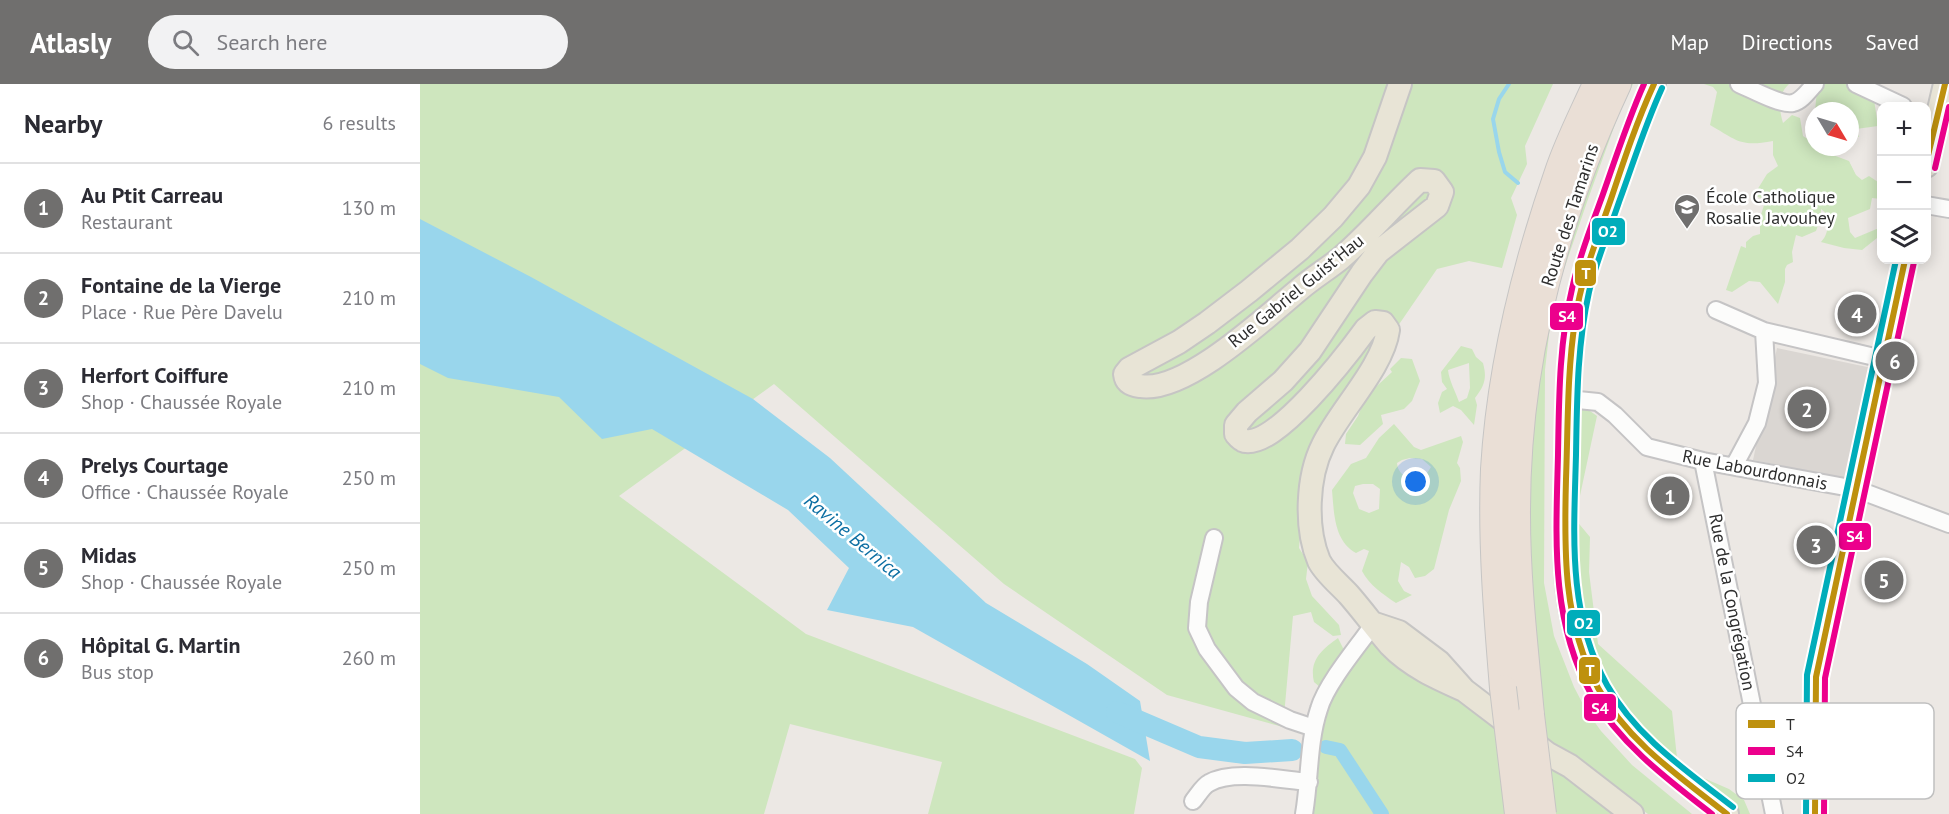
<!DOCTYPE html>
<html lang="en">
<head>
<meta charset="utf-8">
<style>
  body { margin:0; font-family:"PT Sans",sans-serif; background:#f2f2f3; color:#2b2b33 }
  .controls { position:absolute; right:18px; top:18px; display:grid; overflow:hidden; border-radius:12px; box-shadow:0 3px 15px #0003 }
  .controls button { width:54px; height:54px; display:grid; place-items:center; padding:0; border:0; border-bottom:2px solid #e1e1e2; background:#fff; color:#2b2b33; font:30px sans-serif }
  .compass { position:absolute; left:1385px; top:18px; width:54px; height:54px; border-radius:50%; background:#fff; box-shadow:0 3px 15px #0003; rotate:128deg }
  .you { position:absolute; left:996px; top:398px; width:21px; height:21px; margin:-15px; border:4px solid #fff; border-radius:50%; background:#1a73e8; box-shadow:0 0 0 9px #1a73e833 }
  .badge { display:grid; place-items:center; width:39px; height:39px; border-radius:50%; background:#706f6e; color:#fff; font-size:20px; font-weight:700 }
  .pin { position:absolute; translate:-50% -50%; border:3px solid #fff; box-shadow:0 2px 6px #0006 }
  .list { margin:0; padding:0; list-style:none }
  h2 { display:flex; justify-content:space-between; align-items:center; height:78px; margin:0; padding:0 24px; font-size:26px }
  h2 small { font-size:20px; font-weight:400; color:#7c7c81 }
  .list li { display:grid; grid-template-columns:39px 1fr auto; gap:18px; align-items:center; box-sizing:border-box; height:90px; padding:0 24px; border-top:2px solid #e1e1e2 }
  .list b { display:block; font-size:22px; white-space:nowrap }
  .list p { margin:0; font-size:20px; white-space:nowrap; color:#7c7c81 }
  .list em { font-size:20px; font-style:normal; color:#7c7c81 }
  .icon { flex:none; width:33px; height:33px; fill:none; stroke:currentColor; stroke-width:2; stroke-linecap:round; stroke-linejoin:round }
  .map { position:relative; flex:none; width:1529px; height:730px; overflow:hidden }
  header { display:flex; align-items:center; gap:36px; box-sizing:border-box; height:84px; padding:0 30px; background:#706f6e; color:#fff }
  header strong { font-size:28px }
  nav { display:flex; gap:33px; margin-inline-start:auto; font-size:21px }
  .search { width:420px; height:54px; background:#f2f2f3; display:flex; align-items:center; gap:15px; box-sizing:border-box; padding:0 21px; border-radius:33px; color:#7c7c81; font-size:22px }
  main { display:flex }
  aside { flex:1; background:#fff }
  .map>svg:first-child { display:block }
</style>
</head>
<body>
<header>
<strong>Atlasly</strong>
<div class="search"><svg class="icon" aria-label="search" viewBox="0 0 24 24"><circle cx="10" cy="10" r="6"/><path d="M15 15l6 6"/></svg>Search here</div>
<nav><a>Map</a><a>Directions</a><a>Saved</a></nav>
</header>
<main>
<aside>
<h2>Nearby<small>6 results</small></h2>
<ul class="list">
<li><span class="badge">1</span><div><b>Au Ptit Carreau</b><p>Restaurant</p></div><em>130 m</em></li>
<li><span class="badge">2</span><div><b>Fontaine de la Vierge</b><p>Place · Rue Père Davelu</p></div><em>210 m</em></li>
<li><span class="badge">3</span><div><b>Herfort Coiffure</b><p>Shop · Chaussée Royale</p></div><em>210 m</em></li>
<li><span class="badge">4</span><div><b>Prelys Courtage</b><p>Office · Chaussée Royale</p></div><em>250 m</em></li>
<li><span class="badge">5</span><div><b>Midas</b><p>Shop · Chaussée Royale</p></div><em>250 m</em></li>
<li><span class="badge">6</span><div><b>Hôpital G. Martin</b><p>Bus stop</p></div><em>260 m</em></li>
</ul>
</aside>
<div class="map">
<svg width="1529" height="730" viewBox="0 0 1529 730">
  <rect width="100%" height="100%" fill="#ece8e4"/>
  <!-- green -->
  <path fill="#cee6be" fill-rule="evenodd" d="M0,0H1133L1105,62L1107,80L1091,114L1097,131L1082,184L1049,177L1017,185L886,376L879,464L888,478L886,495L892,512L919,541L921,551L913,552L894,538L891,528L873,532L863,643L747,611L584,500L354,300L199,412L386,550L715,675L722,684L714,730H508L522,678L370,640L344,730H0Z
    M1198,0H1213L1198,32L1167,118L1138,203L1131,233L1125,286L1124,499L1134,552L1154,603L1166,626L1181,647L1212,681L1272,730H1228L1113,647L1104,316Z
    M1284,0H1369C1357,11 1359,25 1363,39L1372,31L1380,34L1383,52L1394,59V63H1414L1413,71L1429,77L1436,91L1442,96L1449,92L1461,100V115L1452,114L1450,125L1428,134L1430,148L1435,154L1459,144L1461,141V163L1457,154L1442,166L1424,164L1397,157L1401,158C1409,149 1408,141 1407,130L1401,125V133L1396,147L1382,153L1376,151L1372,168L1373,178L1367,181L1365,185V198L1358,220L1340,198L1329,197L1312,208L1306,206L1321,162L1326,164V158L1333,152L1340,150V134L1345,118L1347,117L1334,111L1347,90L1358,82L1353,71V57C1320,63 1318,57 1290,41L1297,8L1293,3Z
    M1403,0H1455L1453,9L1458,42L1436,45L1439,53L1430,50V27H1395L1397,6Z
    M1041,262L1052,265L1056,273L1063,279C1067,294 1065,301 1055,314L1057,321L1054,341L1041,326L1033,322L1020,329L1018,319L1022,308L1027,305L1022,298L1021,288ZM1049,279L1050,304L1047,314L1039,318C1036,309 1029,296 1028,286Z
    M981,274L992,275L1000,297L992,317L984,325L961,331L963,340L940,361L925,360L926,350L938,332L946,312L972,288L970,285Z
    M1148,315H1153L1177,332L1155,435L1170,453L1169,488L1178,560L1252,627L1258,683L1309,705L1324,716L1330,730H1307L1228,668L1205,642L1180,607L1166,581L1158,556L1145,494L1144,445Z
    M974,340L994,363L1001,366L1041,352L1043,358L1037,379L1040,384L1041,397L1029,426L1014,485L1005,492L995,494L989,483L981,478L978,497L984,507L992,511L976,519C964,511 949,501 942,487L949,467L944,465L936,469C914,457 914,429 912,406L931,380L946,374L959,354ZM990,374L1002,375L1011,383L1000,400C990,395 978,392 977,379L982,376ZM943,400H953L960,405L959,425L949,429L939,425L933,409L935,402Z
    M955,542L1196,730H884L894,644Z
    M918,554L926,570L901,604L894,598C889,577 901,566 918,554Z"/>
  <!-- plaza -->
  <path fill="#dad6d2" d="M1357,264L1452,284L1430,395L1333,376Z"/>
  <!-- water -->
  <path fill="#99d6ec" d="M0,135L111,193L333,315L410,374L566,519L667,580L720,617L730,677L493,543L407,526L429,484L368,426L232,345L182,355L139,313L28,294L0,280Z"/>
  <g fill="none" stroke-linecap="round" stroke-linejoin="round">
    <!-- stream -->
    <path stroke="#99d6ec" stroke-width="4" d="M1089,0L1079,15L1073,35L1079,68L1085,88L1098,99"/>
    <!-- canal -->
    <path stroke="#99d6ec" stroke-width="14" d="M906,663L920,666L962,730"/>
    <!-- river -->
    <path stroke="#99d6ec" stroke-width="22" d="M697,628L779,663L825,669L872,666"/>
    <!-- minor casing -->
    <g stroke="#c5c4c5" stroke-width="20">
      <path id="minor" d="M1319,0C1331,5 1362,22 1373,19C1382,17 1389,6 1395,0
        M1436,0L1483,22
        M1506,121L1529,125
        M1296,226L1344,247
        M1148,315L1178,318L1195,331L1227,363L1283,377L1436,405L1529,440
        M1283,377L1354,730
        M1314,382L1337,339L1347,299L1344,247L1463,275
        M794,454L779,518L777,544L787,565L816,604L833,618L870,636L894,644
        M773,717C778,711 783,702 789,699C813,685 862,696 889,698
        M884,730C890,696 888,658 899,625C906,600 938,562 954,540"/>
    </g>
    <!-- major casing -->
    <g stroke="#c6c5c4" stroke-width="26">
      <path id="major" d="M980,0L955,73L939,102L913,133L880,165L829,207L787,239L759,258L709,285L705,290C706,299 712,301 720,302C765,310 847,232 881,204C894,193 909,184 921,174C949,150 973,121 1000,96L1014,97L1022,108L1017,122L958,168L942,189L890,267L863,297L827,328L816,341V350C816,350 821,356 822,356C852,370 930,267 946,245L955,238L963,239L968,246C963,283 920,326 903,361C887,393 885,444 899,477C905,489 920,501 929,511C943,527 956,545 970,561C990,582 1017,594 1044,606
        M1234,0C1216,37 1204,76 1191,114C1179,148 1165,182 1158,218C1148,268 1148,320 1147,371C1145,453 1136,530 1179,605C1210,660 1259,692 1307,730
        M1506,82L1525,0
        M955,540L979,548L1019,578L1044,606L1128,670L1150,682L1212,730
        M1395,730L1396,593L1485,176"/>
    </g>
    <!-- highway casing -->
    <g stroke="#c6c5c4" stroke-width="28">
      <path id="highway" d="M1083,604C1077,531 1071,458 1074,385C1080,285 1105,183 1138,88C1148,58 1163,29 1176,0
        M1111,631C1105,565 1097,498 1097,432C1096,282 1135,135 1198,0"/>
    </g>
    <!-- minor -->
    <use href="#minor" stroke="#fcfcfb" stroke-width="16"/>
    <!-- major -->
    <use href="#major" stroke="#e8e4d6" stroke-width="22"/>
    <!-- highway -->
    <use href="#highway" stroke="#eadfd6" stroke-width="26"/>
    <!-- highway-bridge casing -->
    <g stroke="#c6c5c4" stroke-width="28" stroke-linecap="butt">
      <path id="highway-bridge" d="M1083,604L1098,730
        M1111,631L1123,730"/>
    </g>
    <!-- highway-bridge -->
    <use href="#highway-bridge" stroke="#eadfd6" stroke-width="26"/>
    <!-- bus-1 casing -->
    <g stroke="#fff" stroke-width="10">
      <path id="bus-1" d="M1234,0C1217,37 1204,76 1191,115C1177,155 1161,194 1155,237C1147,289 1148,342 1146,395C1144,468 1143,538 1178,604C1207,657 1260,693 1307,730
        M1506,80L1525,0
        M1395,730L1396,593L1485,176"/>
    </g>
    <!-- bus-2 casing -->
    <g stroke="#fff" stroke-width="10">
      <path id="bus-2" d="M1224,0C1208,36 1196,73 1183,110C1172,141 1159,172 1152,205C1139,259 1139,315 1138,371C1136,453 1130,536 1171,610C1200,660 1247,695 1292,730
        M1515,84L1529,23
        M1404,730L1405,594L1494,178"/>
    </g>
    <!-- bus-3 casing -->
    <g stroke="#fff" stroke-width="10">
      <path id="bus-3" d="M1242,4C1225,41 1213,80 1199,118C1189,148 1176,177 1169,208C1157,262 1157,316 1156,371C1154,449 1147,529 1187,601C1216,653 1267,687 1313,723
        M1386,730L1387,591L1476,176"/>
    </g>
    <!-- bus-1 -->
    <use href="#bus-1" stroke="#be910e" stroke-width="6"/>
    <!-- bus-2 -->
    <use href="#bus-2" stroke="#ec008c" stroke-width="6"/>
    <!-- bus-3 -->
    <use href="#bus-3" stroke="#00adba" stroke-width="6"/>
  </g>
  <!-- icons -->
  <defs>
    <g id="school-pin" transform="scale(1.35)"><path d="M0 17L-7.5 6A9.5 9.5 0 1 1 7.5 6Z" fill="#706f6e" stroke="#fff"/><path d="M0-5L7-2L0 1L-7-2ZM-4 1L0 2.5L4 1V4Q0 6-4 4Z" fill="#fff"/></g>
  </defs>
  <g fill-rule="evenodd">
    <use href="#school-pin" x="1267" y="123"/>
  </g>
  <g text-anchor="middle" stroke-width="5" stroke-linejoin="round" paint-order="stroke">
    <!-- poi labels -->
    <g font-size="18" fill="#2e2e2e" stroke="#fff" text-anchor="start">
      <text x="1286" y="119">École Catholique<tspan x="1286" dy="21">Rosalie Javouhey</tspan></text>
    </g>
    <!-- street labels -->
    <g font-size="18" fill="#2e2e2e" stroke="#fff">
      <text transform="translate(1150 131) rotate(-72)" y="6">Route des Tamarins</text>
      <text transform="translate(876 207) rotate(-39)" y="6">Rue Gabriel Guist'Hau</text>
      <text transform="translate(1335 386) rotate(11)" y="6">Rue Labourdonnais</text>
      <text transform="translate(1312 518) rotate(79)" y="6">Rue de la Congrégation</text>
    </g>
    <!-- water labels -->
    <g font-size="20" font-style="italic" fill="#0d6fa3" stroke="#fff">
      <text transform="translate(433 452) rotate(40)" y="7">Ravine Bernica</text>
    </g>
  </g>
  <!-- legend -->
  <rect x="1316" y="619" width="198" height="96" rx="9" fill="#fff" stroke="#c0c0c0" stroke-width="1.5"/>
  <rect x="1328" y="636" width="27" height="8" fill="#be910e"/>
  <rect x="1328" y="663" width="27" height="8" fill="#ec008c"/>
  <rect x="1328" y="690" width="27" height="8" fill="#00adba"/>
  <g font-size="16" fill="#2e2e2e">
    <text x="1366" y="646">T</text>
    <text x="1366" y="673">S4</text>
    <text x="1366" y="700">O2</text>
  </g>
  <g stroke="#fff" stroke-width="2">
    <rect x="1171" y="133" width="35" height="29" rx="6" fill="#00adba"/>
    <rect x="1154" y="175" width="23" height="28" rx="6" fill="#be910e"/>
    <rect x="1129" y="218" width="35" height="29" rx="6" fill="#ec008c"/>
    <rect x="1418" y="438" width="34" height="29" rx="6" fill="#ec008c"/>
    <rect x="1146" y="525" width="35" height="28" rx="6" fill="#00adba"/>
    <rect x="1158" y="572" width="23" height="29" rx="6" fill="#be910e"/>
    <rect x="1163" y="609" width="34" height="29" rx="6" fill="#ec008c"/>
  </g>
  <g font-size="16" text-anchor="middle" font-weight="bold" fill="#fff">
    <text x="1188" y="153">O2</text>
    <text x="1166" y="195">T</text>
    <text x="1147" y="238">S4</text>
    <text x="1435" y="458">S4</text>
    <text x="1164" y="545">O2</text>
    <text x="1170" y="592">T</text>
    <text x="1180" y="630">S4</text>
  </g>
</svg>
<div class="controls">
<button>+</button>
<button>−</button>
<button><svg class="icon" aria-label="layers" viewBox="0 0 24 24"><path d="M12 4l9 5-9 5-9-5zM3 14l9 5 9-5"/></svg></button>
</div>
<svg class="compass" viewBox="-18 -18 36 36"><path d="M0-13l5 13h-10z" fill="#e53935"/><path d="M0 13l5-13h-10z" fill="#7c7c81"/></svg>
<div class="you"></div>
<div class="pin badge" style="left:1250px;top:412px">1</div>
<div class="pin badge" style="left:1387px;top:325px">2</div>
<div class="pin badge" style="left:1396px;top:461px">3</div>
<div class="pin badge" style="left:1437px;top:230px">4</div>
<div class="pin badge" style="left:1464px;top:496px">5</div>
<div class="pin badge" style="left:1475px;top:277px">6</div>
</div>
</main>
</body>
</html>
